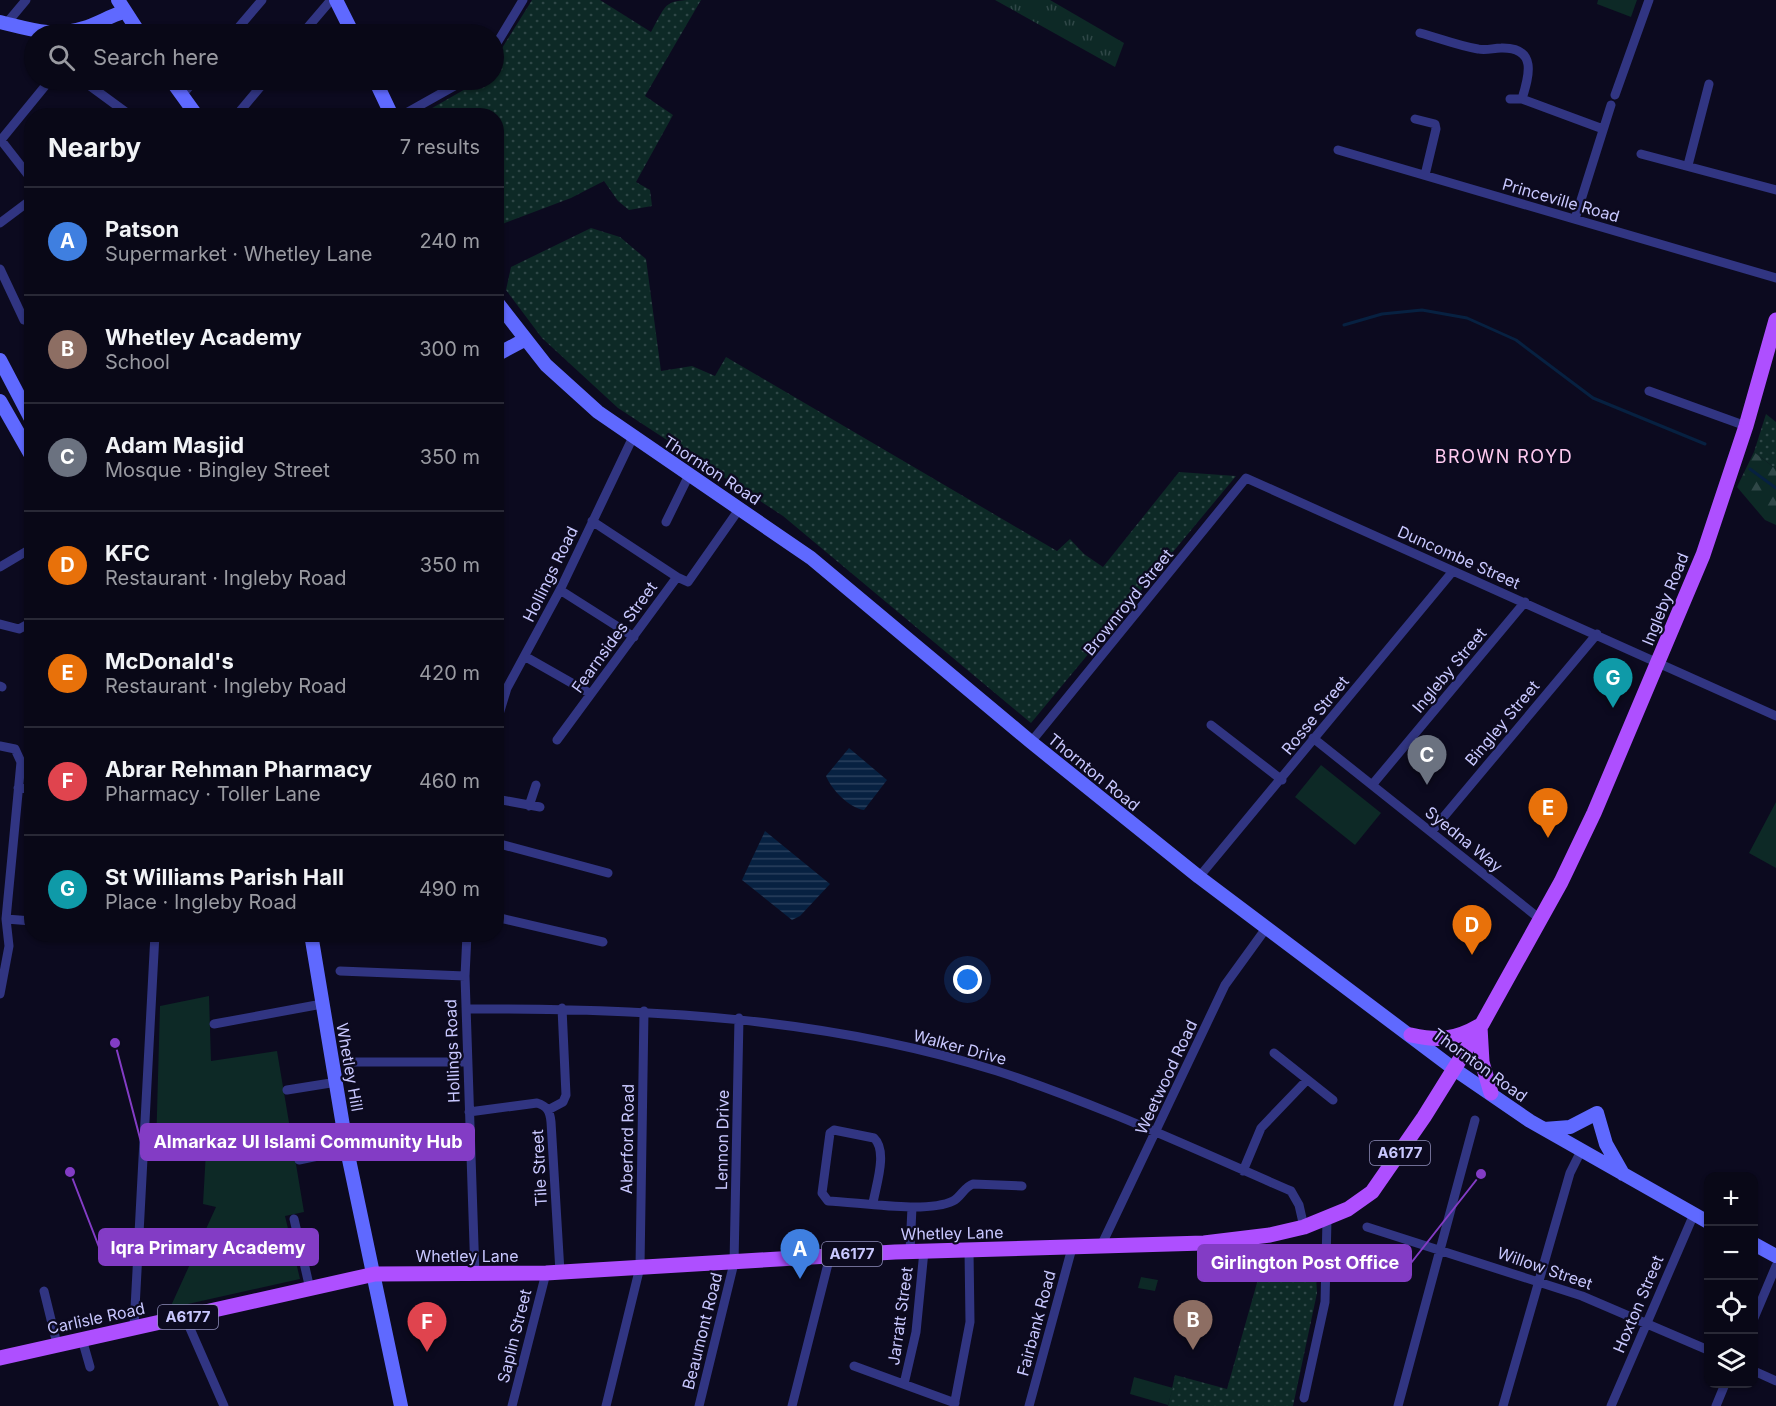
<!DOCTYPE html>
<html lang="en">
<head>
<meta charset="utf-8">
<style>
  body { margin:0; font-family:Inter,sans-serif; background:#171624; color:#f1f3f6 }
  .controls { position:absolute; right:18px; bottom:18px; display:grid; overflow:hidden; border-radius:12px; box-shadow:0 2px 4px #0004 }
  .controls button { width:54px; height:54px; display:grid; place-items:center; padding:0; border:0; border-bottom:2px solid #292936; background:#090817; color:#f1f3f6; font:30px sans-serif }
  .you { position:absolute; left:968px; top:980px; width:21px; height:21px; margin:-15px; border:4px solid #fff; border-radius:50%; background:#1a73e8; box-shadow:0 0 0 9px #1a73e833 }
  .badge { display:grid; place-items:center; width:39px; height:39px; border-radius:50%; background:#0f766e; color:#fff; font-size:20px; font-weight:700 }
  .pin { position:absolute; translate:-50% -50px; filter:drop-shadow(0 2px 3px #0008) }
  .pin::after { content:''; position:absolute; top:32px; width:21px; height:18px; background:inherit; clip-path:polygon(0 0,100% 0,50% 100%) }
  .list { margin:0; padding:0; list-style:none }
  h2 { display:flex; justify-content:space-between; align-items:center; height:78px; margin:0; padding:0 24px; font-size:26px }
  h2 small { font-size:20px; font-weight:400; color:#999aa1 }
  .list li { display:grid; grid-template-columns:39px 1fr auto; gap:18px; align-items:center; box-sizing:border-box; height:108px; padding:0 24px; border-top:2px solid #292936 }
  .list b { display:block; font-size:22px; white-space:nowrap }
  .list p { margin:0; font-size:20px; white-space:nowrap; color:#999aa1 }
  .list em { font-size:20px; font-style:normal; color:#999aa1 }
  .icon { flex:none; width:33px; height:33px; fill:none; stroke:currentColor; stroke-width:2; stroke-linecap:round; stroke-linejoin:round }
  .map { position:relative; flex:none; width:1776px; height:1406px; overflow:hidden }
  .search { position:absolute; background:#090817; box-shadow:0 2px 4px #0004; left:24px; top:24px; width:480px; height:66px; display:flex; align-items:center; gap:15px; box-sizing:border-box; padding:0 21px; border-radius:33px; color:#999aa1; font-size:22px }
  .panel { position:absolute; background:#090817; box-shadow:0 2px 4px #0004; left:24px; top:108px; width:480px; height:834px; border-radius:24px }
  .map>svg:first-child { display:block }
</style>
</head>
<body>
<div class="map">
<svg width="1776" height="1406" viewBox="0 0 1776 1406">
  <defs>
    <pattern id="grass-dots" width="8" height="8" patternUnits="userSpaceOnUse" patternTransform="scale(1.5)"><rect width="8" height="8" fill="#0d2926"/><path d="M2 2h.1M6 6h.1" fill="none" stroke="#2f4747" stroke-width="1.8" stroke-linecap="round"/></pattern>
    <pattern id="forest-firs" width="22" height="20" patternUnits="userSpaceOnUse" patternTransform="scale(1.5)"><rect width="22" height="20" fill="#0d2926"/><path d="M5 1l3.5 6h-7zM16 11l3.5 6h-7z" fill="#2f4747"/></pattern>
    <pattern id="park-tufts" width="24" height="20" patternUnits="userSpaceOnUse" patternTransform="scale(1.5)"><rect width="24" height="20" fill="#0d2926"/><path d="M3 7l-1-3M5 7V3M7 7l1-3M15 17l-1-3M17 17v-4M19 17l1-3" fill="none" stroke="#2f4747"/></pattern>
    <pattern id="water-rules" width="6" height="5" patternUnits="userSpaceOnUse" patternTransform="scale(1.5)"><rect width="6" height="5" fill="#072141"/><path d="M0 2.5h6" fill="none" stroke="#2a405e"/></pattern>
  </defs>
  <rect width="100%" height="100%" fill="#0c0a1f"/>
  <!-- grass -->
  <path fill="url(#grass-dots)" d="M532,0H600L651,32C668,1 664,0 701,0L645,96L673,115L636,182L650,190L652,206L629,210L618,201L604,181L571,198L497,226L496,116L420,115L481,80H494V61Z
    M591,228L620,237L646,259L661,371L692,366L715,376L726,357L1057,551L1070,539L1084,554L1103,567L1179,472L1236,476L1031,723L783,516L618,408L542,338L506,290L511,267Z
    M1766,414L1776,422V469L1754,452Z
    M1315,1259L1317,1293L1293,1406H1168L1175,1375L1227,1389L1262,1265Z"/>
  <!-- forest -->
  <path fill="url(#forest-firs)" d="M1754,452L1776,469V525L1765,520L1737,487Z"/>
  <!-- park -->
  <path fill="url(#park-tufts)" d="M995,0H1050L1124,43L1115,67Z"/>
  <!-- garden -->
  <path fill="#0d2926" d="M1598,0H1637L1631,17L1597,4Z
    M1321,765L1381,813L1355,845L1295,797Z
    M1776,802V868L1749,853Z
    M209,996L211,1061L277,1051L304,1212L285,1216L300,1279L170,1308L216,1207L203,1204L206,1151L156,1148L160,1006Z
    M1141,1277L1158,1280L1155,1291L1138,1288Z
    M1134,1377L1173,1388L1168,1405L1130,1394Z"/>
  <!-- water -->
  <path fill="url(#water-rules)" d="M849,748L887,780L864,810C849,808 832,790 826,776Z
    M765,831L830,884L800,916L792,920L742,880Z"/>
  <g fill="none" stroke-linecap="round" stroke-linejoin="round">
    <!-- stream -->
    <path stroke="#072141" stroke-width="3" d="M1344,325L1382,314L1422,310L1467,318L1516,340L1593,398L1705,444
      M1750,469L1776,488"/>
    <!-- street -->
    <path stroke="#313582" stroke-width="9" d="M6,24L26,0
      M1420,33C1439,38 1459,46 1478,49C1486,51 1493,48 1501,48C1538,47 1529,76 1522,99
      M233,34L262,0
      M302,34L331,0
      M494,48L523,0
      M82,80L131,116
      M182,95L195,80
      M1615,95L1649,0
      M1510,99H1522L1603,129
      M236,116L266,80
      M401,116L465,80
      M1415,119L1435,124L1436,129L1425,175
      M0,139L32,180
      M1,140L50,80
      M1338,150L1776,278
      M1641,154L1776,190
      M1688,165L1709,84
      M1575,219L1611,105
      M0,223L32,199
      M0,269L24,320
      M1649,391L1746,426
      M592,521L677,577
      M666,522L689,475
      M0,567L32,548
      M560,590L634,637
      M0,624L19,629L32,622
      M526,657L591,694
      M0,686L2,687
      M496,724L507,688L560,590L633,437
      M1211,725L1282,780
      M1313,738L1540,919
      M557,740L677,577L688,582L740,508
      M1031,742L1246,478L1776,716
      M0,746L15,749L21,762L6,919L9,946L0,994
      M1372,785L1525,602
      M18,788L32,789
      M496,799L540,807
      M529,806L536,785
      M1431,832L1597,634
      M496,843L608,873
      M1199,877L1453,571
      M496,917L603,942
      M6,919L32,921
      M467,934L465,976L475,1275
      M340,971L465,976
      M466,1009C645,1008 825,1017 997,1071C1098,1104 1194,1149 1291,1191L1299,1205L1304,1227
      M214,1024L322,1004
      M1274,1053L1333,1100
      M351,1062H467
      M287,1090L337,1082
      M548,1110L563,1102L566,1095L562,1008
      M469,1112L537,1103C547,1106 550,1111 551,1122L560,1272
      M299,1160L347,1150
      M1243,1171L1261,1128L1307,1080
      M873,1203C876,1185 888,1151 874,1138L834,1130L830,1133L822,1193L828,1201C858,1202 927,1214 953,1201C961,1197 964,1187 973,1184L1022,1186
      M294,1219L310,1289
      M1367,1227L1582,1296L1708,1350
      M1101,1246L1225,985L1267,927
      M910,1251L912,1207
      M44,1291L57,1344
      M185,1317L224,1406
      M1754,1318L1776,1266
      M134,1327L155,934
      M82,1339L90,1367
      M854,1366L955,1403
      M1754,1371L1776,1381
      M904,1384L916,1332L924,1251
      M1304,1398L1325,1302L1327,1220
      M512,1406L546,1273
      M606,1406L640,1267L644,1011
      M699,1406L734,1263L739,1018
      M792,1406L830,1256
      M954,1406L970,1322L969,1250
      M1029,1406L1072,1248
      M1398,1406L1475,1120
      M1503,1406L1570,1173L1581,1151
      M1611,1406L1694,1214
      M1716,1406L1725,1384"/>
    <!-- secondary -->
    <path stroke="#5f69ff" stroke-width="14" d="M118,0L140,34
      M336,0L353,34
      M0,22C29,29 54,38 84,28C97,24 110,16 123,12
      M171,80L197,116
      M375,80L392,116
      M496,301L546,365L598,412L811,558L1031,742L1199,877L1454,1069L1530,1121L1708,1222
      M496,355L524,340
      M0,360L32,421
      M0,401L32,457
      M311,934L347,1150L401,1406
      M1544,1129L1570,1127L1597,1113L1606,1144L1623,1174
      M1754,1244L1776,1256"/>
    <!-- primary -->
    <path stroke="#ae4fff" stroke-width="15" d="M1480,1027L1482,1062L1491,1093
      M1411,1035C1438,1041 1455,1040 1479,1026
      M0,1358L375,1274L546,1273L895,1252L1204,1243L1270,1235L1304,1227L1348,1209L1372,1192L1424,1117L1482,1024L1561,882L1594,813L1703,555L1746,426L1776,320"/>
  </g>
  <g text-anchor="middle" stroke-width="4.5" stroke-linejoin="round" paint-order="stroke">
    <!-- shield labels -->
    <g fill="#0c0a1f" stroke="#908fbc" stroke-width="1.5">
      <rect x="1370" y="1141" width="60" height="24" rx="4.5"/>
      <rect x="822" y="1242" width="60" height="24" rx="4.5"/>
      <rect x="158" y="1305" width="60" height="24" rx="4.5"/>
    </g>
    <g font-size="15" font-weight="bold" fill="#c9c8ff">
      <text x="1400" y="1158">A6177</text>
      <text x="852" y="1259">A6177</text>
      <text x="188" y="1322">A6177</text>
    </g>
    <!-- street labels -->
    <g font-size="16" fill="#c9c8ff" stroke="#0c0a1f">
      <text transform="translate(1561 200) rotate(16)" y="6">Princeville Road</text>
      <text transform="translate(712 470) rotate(33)" y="6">Thornton Road</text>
      <text transform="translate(1459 557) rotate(24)" y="6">Duncombe Street</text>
      <text transform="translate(550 574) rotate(-64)" y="6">Hollings Road</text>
      <text transform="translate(1665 599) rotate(-68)" y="6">Ingleby Road</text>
      <text transform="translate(1128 602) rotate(-51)" y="6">Brownroyd Street</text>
      <text transform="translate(614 637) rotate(-54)" y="6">Fearnsides Street</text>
      <text transform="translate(1449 670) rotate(-50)" y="6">Ingleby Street</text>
      <text transform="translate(1315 715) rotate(-51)" y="6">Rosse Street</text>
      <text transform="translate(1502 723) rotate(-50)" y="6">Bingley Street</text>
      <text transform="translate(1094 772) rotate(39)" y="6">Thornton Road</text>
      <text transform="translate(1464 839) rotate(39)" y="6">Syedna Way</text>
      <text transform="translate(960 1047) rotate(15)" y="6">Walker Drive</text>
      <text transform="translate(452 1051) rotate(-92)" y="6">Hollings Road</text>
      <text transform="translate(1480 1065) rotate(36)" y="6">Thornton Road</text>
      <text transform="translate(350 1067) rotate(80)" y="6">Whetley Hill</text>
      <text transform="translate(1166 1077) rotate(-65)" y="6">Weetwood Road</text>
      <text transform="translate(627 1139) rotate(-89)" y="6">Aberford Road</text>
      <text transform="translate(722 1140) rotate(-89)" y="6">Lennon Drive</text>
      <text transform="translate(539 1168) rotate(-93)" y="6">Tile Street</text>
      <text transform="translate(952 1233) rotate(-1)" y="6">Whetley Lane</text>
      <text x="467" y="1262">Whetley Lane</text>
      <text transform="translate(1545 1268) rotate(19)" y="6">Willow Street</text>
      <text transform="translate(1638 1304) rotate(-67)" y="6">Hoxton Street</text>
      <text transform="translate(900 1316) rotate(-82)" y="6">Jarratt Street</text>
      <text transform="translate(96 1318) rotate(-12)" y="6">Carlisle Road</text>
      <text transform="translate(1036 1323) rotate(-75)" y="6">Fairbank Road</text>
      <text transform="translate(702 1331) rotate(-76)" y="6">Beaumont Road</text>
      <text transform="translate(514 1336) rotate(-76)" y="6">Saplin Street</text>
    </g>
    <!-- neighbourhood labels -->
    <g font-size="18" letter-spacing="1.5" fill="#ffcaf0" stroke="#0c0a1f">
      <text x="1504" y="463">BROWN ROYD</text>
    </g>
  </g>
  <!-- callouts -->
  <path fill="none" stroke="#833cc5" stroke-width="2" d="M115 1043L141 1142M70 1172L99 1247M1481 1174L1411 1263"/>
  <g fill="#833cc5" stroke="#0c0a1f" stroke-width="2">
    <circle cx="115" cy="1043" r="6"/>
    <circle cx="70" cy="1172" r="6"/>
    <circle cx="1481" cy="1174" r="6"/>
  </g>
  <g fill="#833cc5" stroke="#833cc5" stroke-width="2">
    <rect x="141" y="1124" width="333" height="36" rx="6"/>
    <rect x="99" y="1229" width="219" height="36" rx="6"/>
    <rect x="1198" y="1245" width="213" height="36" rx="6"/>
  </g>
  <g font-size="18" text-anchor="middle" font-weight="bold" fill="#fff">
    <text x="308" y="1148">Almarkaz Ul Islami Community Hub</text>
    <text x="208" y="1254">Iqra Primary Academy</text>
    <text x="1305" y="1269">Girlington Post Office</text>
  </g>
</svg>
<div class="controls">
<button>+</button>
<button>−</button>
<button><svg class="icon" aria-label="locate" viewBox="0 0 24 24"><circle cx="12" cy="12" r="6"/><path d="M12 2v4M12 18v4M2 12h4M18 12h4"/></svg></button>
<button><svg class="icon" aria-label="layers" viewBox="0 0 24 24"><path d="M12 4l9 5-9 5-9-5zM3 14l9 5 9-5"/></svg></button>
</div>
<div class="you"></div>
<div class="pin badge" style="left:800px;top:1279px;background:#3f7fe0">A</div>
<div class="pin badge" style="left:1193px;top:1350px;background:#8d6e63">B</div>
<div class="pin badge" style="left:1427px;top:785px;background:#6b7280">C</div>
<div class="pin badge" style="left:1472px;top:955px;background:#e8710a">D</div>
<div class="pin badge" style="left:1548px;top:838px;background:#e8710a">E</div>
<div class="pin badge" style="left:427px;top:1352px;background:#e0444e">F</div>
<div class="pin badge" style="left:1613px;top:708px;background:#0f9aa8">G</div>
<div class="search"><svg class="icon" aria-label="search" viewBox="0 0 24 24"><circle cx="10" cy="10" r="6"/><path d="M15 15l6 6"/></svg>Search here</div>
<section class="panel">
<h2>Nearby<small>7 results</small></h2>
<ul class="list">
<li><span class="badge" style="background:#3f7fe0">A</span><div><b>Patson</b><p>Supermarket · Whetley Lane</p></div><em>240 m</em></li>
<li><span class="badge" style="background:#8d6e63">B</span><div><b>Whetley Academy</b><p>School</p></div><em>300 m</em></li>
<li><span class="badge" style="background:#6b7280">C</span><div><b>Adam Masjid</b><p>Mosque · Bingley Street</p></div><em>350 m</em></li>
<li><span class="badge" style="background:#e8710a">D</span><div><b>KFC</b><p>Restaurant · Ingleby Road</p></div><em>350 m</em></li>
<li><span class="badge" style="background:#e8710a">E</span><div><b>McDonald's</b><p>Restaurant · Ingleby Road</p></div><em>420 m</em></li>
<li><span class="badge" style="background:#e0444e">F</span><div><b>Abrar Rehman Pharmacy</b><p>Pharmacy · Toller Lane</p></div><em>460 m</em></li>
<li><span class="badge" style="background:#0f9aa8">G</span><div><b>St Williams Parish Hall</b><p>Place · Ingleby Road</p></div><em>490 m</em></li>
</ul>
</section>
</div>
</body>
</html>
